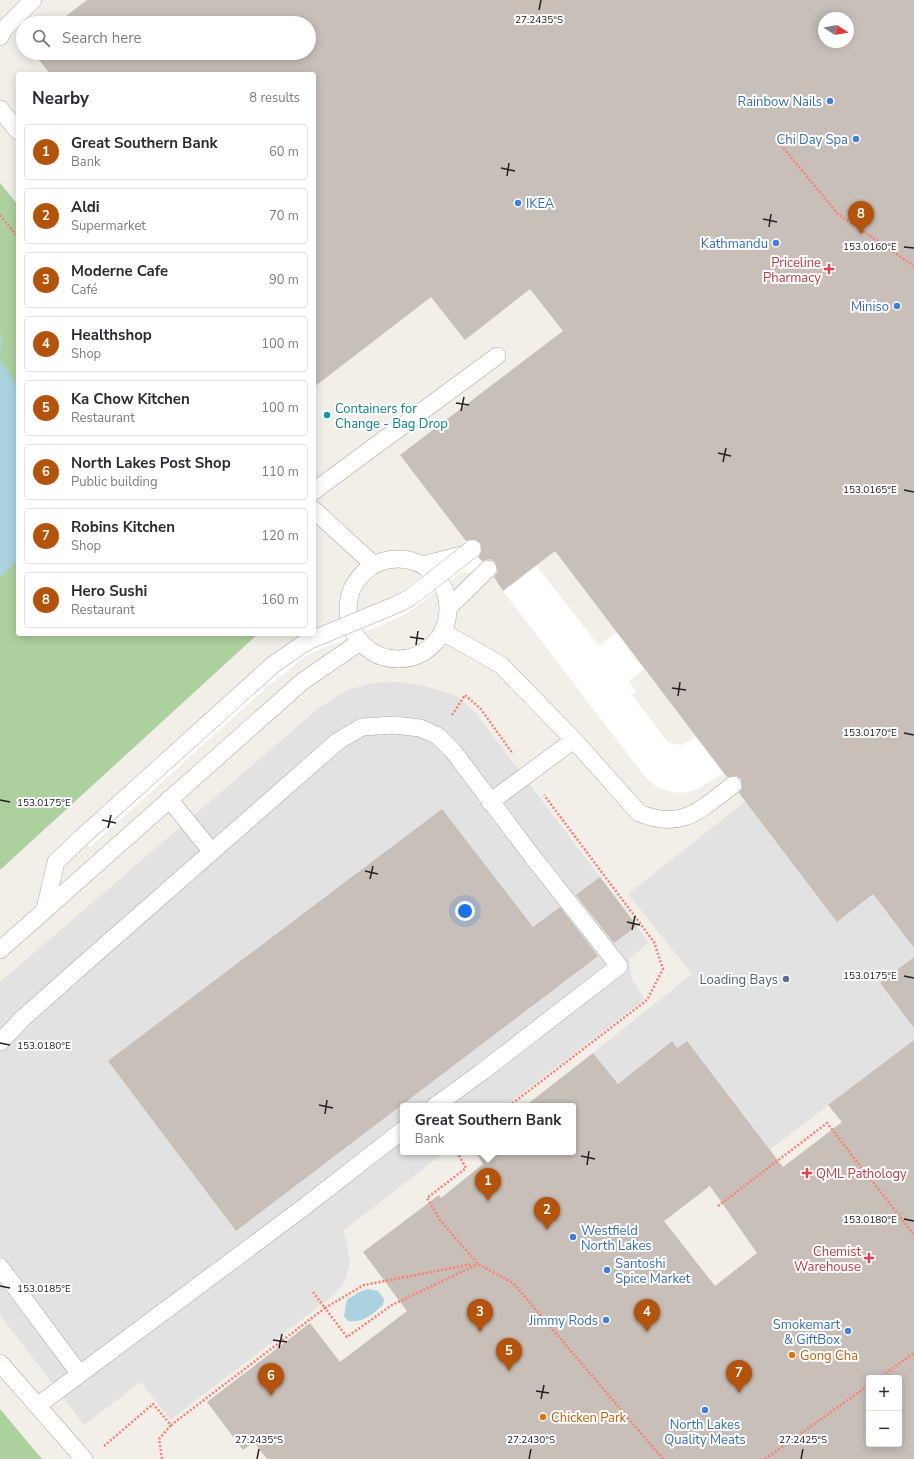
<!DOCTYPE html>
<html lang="en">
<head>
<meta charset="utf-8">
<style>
  body { margin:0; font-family:"Nunito Sans",sans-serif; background:#f2f2f3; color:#2b2b33 }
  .controls { position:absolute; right:12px; bottom:12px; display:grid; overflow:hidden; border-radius:4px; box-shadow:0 2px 10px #0003 }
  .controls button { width:36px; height:36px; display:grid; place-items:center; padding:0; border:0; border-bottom:1px solid #e1e1e2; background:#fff; color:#2b2b33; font:20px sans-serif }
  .compass { position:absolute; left:818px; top:12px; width:36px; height:36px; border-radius:50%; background:#fff; box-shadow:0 2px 10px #0003; rotate:101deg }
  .you { position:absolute; left:465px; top:911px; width:14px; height:14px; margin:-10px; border:3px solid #fff; border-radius:50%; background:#1a73e8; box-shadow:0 0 0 6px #1a73e833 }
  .badge { display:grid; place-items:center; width:26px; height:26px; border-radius:50%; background:#b45309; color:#fff; font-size:13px; font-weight:700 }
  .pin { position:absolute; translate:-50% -33px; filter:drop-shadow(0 1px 2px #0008) }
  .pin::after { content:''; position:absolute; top:21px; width:14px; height:12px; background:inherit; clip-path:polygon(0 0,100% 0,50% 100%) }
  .popup { position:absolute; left:400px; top:1103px; width:176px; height:52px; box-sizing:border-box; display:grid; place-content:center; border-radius:4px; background:#fff; filter:drop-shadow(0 1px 3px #0005); font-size:13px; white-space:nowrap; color:#7c7c81 }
  .popup b { font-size:15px; color:#2b2b33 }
  .popup::after { content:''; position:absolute; left:50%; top:100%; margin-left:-8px; border:8px solid transparent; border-top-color:#fff }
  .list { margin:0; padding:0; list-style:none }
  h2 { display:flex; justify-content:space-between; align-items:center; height:52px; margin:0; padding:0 16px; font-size:17px }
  h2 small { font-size:13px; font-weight:400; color:#7c7c81 }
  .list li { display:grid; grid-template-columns:26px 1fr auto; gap:12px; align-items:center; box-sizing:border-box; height:56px; margin:0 8px 8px; padding:0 8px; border:1px solid #e1e1e2; border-radius:4px }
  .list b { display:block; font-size:15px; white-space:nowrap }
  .list p { margin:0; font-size:13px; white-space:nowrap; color:#7c7c81 }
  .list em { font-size:13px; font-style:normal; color:#7c7c81 }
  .icon { flex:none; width:22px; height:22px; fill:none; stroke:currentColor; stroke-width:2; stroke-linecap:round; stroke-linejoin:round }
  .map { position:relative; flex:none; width:914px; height:1459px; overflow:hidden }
  .search { position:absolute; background:#fff; box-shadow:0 2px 10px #0003; left:16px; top:16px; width:300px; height:44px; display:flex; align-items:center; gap:10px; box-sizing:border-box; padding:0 14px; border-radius:22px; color:#7c7c81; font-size:15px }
  .panel { position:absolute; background:#fff; box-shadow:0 2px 10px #0003; left:16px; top:72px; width:300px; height:564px; border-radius:4px }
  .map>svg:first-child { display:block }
</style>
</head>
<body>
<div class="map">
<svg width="914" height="1459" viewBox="0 0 914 1459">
  <rect width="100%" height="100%" fill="#f2efe9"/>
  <!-- forest -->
  <path fill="#add19e" d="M0,183L18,205V634H258L0,870Z
    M0,1409L42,1459H0Z"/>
  <!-- parking -->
  <path fill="#e2e2e2" d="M398,682L421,685L455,695L475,712L649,942L629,959L632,979L645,999L505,1106H403V1152H445L343,1231L347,1243L350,1263L345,1281L334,1295L170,1420L141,1382L84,1425L0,1315V982L320,707L347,690L373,683Z
    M746,801L837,922L873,894L914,948V957L880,984L914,1028V1040L760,1157L766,1144L687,1041L677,1048L671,1041L618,1084L593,1053L692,974L628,894Z"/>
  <!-- water -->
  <path fill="#aad3df" d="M0,334L2,337L0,359L18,389V560L0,577Z
    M368,1289L378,1291L384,1299L383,1305C372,1314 364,1323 348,1321L344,1316L347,1300L359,1292Z"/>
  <!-- pier -->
  <path fill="#fff" d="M467,542L493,577L462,572L407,613L375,628L320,649L304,657L267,687L90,847L75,831L271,655L304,634L389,599L409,586Z
    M536,565L599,646L617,633L644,669L629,681L636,691L632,695L665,739L670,743L682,745L696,737L723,773L701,787L692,791L680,793L667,791L657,787L646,778L503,591Z"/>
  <!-- building -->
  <path fill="#c7bfb8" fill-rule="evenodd" d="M87,0H914V948L873,894L837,922L739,793L742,788L741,779L736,776L727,777L555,551L503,591L494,577L498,571L495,562L490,559L482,561L478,557L481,552L480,543L475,540L466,541L400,455L563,331L530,289L465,340L431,297L314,387V74H50L34,53H309V23H57ZM824,18H848V42H824Z
    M442,809L533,927L560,907L598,956L236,1231L108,1061Z
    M600,877L637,926L614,943L576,895Z
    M914,957V1028L880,983Z
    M914,1040V1459H267L254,1442L243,1450L207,1402L310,1323L340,1362L407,1311L363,1252L439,1195L441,1198L483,1164L476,1152H573V1106H525L593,1053L618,1084L672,1041L677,1048L687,1041L783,1167L842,1122L828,1105ZM710,1186L757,1253L715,1286L664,1221ZM869,1378H899V1444H869Z"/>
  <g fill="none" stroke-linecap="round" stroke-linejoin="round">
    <!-- service casing -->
    <g stroke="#a9a9a9" stroke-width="18">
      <path id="service" d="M0,37L4,29L33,0
        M0,109L18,131
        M314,491L497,356
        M314,510L374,565
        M348 609a50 50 0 1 1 100 0a50 50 0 1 1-100 0Z
        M423,565L465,554
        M448,608L488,569
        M443,632L501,665L574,740L639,813C682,831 701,809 733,785
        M169,799L212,852
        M490,802L574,740
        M45,909L56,862L81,838
        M0,950L303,681L360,642
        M0,1042L23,1018L85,963L338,741L362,727L394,725L420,728L438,736L453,751L532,856L619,966L483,1071L435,1106
        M0,1267L79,1373
        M0,1363L84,1459
        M37,1406L304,1207L403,1130"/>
    </g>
    <!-- path -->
    <path stroke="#fa8072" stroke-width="2.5" stroke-dasharray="2 2" stroke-linecap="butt" d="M781,145L838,214L914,266
      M0,215L18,237
      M452,715L465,695L480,708L513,754
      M509,1106L647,1000L663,969L654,942L544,795
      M457,1152L466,1168L427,1198L440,1220L478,1264L513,1283L663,1459
      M718,1206L827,1123L914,1235
      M313,1292L325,1308L364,1285L473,1264
      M879,1378L914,1353
      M104,1446L153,1404L171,1425L325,1308L347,1337L392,1305L478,1264
      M162,1459L159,1439L171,1425
      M765,1459L869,1385"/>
    <!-- service -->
    <use href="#service" stroke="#fff" stroke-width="17"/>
    <!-- service-bridge casing -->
    <g stroke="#a9a9a9" stroke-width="18" stroke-linecap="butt">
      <path id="service-bridge" d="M81,838L274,664L306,642L398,604L411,597L472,549"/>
    </g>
    <!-- service-bridge -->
    <use href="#service-bridge" stroke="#fff" stroke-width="17"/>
  </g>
  <!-- ticks -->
  <path fill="none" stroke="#222" stroke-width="1.5" d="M539,10L541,0M501,168L515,171M507,176L509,163M763,219L777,222M769,227L771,214M904,247L914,248M456,403L469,405M461,411L464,397M718,453L731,456M723,462L726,448M904,490L914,492M410,637L424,639M416,645L418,631M672,688L686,690M678,696L680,682M904,733L914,735M0,800L10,802M102,820L116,823M108,828L111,815M365,871L378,874M370,879L373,866M627,922L640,925M632,930L635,916M904,976L914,978M0,1043L10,1045M319,1105L333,1108M325,1114L327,1100M581,1156L595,1159M587,1165L589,1151M904,1219L914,1221M0,1286L10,1288M273,1340L287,1342M279,1348L282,1334M536,1391L549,1393M541,1399L544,1385M257,1459L259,1449M529,1459L531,1449M801,1459L803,1449"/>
  <!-- markers -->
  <g fill="#3f7fe0" stroke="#fff" stroke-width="1.5">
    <circle cx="830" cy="101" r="4"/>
    <circle cx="856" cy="139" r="4"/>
    <circle cx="518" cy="203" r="4"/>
    <circle cx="776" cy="243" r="4"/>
    <circle cx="897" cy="306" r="4"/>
    <circle cx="573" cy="1237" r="4"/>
    <circle cx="607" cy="1270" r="4"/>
    <circle cx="606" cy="1320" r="4"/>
    <circle cx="848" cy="1331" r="4"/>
    <circle cx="705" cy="1410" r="4"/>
  </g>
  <g fill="#e0444e" stroke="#fff" stroke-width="1.5">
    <path d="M827 263h4v4h4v4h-4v4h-4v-4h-4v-4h4z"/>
    <path d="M805 1167h4v4h4v4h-4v4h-4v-4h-4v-4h4z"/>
    <path d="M867 1252h4v4h4v4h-4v4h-4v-4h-4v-4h4z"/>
  </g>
  <circle fill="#0f9aa8" stroke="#fff" stroke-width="1.5" cx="327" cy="415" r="4"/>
  <circle fill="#5c6f8a" stroke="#fff" stroke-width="1.5" cx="786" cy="979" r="4"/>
  <g fill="#e8710a" stroke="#fff" stroke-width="1.5">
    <circle cx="792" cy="1355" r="4"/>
    <circle cx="543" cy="1417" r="4"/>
  </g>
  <g text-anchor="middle" stroke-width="4" stroke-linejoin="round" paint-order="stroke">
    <!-- shop labels -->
    <g font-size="13" fill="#366cbe" stroke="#fff" text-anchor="end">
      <text x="822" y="106">Rainbow Nails</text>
      <text x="848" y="144">Chi Day Spa</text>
      <text x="526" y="208" text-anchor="start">IKEA</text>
      <text x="768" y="248">Kathmandu</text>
      <text x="889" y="311">Miniso</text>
      <text x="581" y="1235" text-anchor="start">Westfield<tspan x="581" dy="15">North Lakes</tspan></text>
      <text x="615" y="1268" text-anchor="start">Santoshi<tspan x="615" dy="15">Spice Market</tspan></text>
      <text x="598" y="1325">Jimmy Rods</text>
      <text x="840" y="1329">Smokemart<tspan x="840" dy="15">&amp; GiftBox</tspan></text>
      <text x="705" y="1429" text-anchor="middle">North Lakes<tspan x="705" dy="15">Quality Meats</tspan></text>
    </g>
    <!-- health labels -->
    <g font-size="13" fill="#be3a42" stroke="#fff" text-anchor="end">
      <text x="821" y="267">Priceline<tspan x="821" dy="15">Pharmacy</tspan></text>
      <text x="816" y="1178" text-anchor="start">QML Pathology</text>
      <text x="861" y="1256">Chemist<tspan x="861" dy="15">Warehouse</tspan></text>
    </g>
    <!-- culture labels -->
    <g font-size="13" fill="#0d838f" stroke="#fff" text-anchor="start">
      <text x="335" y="413">Containers for<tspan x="335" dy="15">Change - Bag Drop</tspan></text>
    </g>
    <!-- service labels -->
    <g font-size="13" fill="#4e5e75" stroke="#fff" text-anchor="end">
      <text x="778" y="984">Loading Bays</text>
    </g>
    <!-- food labels -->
    <g font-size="13" fill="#c56008" stroke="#fff" text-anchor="start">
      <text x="800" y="1360">Gong Cha</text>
      <text x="551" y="1422">Chicken Park</text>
    </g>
  </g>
  <g font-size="10" text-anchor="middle" fill="#222" stroke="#fff" stroke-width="4" stroke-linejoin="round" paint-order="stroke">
    <text x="539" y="23">27.2435°S</text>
    <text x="870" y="250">153.0160°E</text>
    <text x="870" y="493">153.0165°E</text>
    <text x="870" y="736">153.0170°E</text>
    <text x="44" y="806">153.0175°E</text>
    <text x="870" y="979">153.0175°E</text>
    <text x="44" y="1049">153.0180°E</text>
    <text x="870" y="1223">153.0180°E</text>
    <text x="44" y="1292">153.0185°E</text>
    <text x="259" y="1443">27.2435°S</text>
    <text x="531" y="1443">27.2430°S</text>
    <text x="803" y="1443">27.2425°S</text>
  </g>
</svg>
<div class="controls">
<button>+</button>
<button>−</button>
</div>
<svg class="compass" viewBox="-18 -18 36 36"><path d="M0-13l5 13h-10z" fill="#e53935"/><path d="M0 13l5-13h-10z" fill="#7c7c81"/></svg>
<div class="you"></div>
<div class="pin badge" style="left:488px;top:1201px">1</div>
<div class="popup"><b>Great Southern Bank</b>Bank</div>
<div class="pin badge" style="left:547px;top:1230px">2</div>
<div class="pin badge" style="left:480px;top:1332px">3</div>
<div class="pin badge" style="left:647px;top:1332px">4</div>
<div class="pin badge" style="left:509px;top:1371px">5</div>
<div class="pin badge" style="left:271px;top:1396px">6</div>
<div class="pin badge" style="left:739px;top:1393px">7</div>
<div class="pin badge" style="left:861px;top:234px">8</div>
<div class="search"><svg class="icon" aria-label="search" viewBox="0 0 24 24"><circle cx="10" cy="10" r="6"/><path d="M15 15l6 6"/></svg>Search here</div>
<section class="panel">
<h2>Nearby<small>8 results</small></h2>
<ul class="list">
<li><span class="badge">1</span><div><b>Great Southern Bank</b><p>Bank</p></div><em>60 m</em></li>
<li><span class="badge">2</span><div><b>Aldi</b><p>Supermarket</p></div><em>70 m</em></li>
<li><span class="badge">3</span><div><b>Moderne Cafe</b><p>Café</p></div><em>90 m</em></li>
<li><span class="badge">4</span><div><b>Healthshop</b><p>Shop</p></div><em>100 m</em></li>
<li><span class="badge">5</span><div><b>Ka Chow Kitchen</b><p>Restaurant</p></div><em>100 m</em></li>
<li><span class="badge">6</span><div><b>North Lakes Post Shop</b><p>Public building</p></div><em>110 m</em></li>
<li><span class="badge">7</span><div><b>Robins Kitchen</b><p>Shop</p></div><em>120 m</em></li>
<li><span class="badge">8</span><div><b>Hero Sushi</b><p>Restaurant</p></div><em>160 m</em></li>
</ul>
</section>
</div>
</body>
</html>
